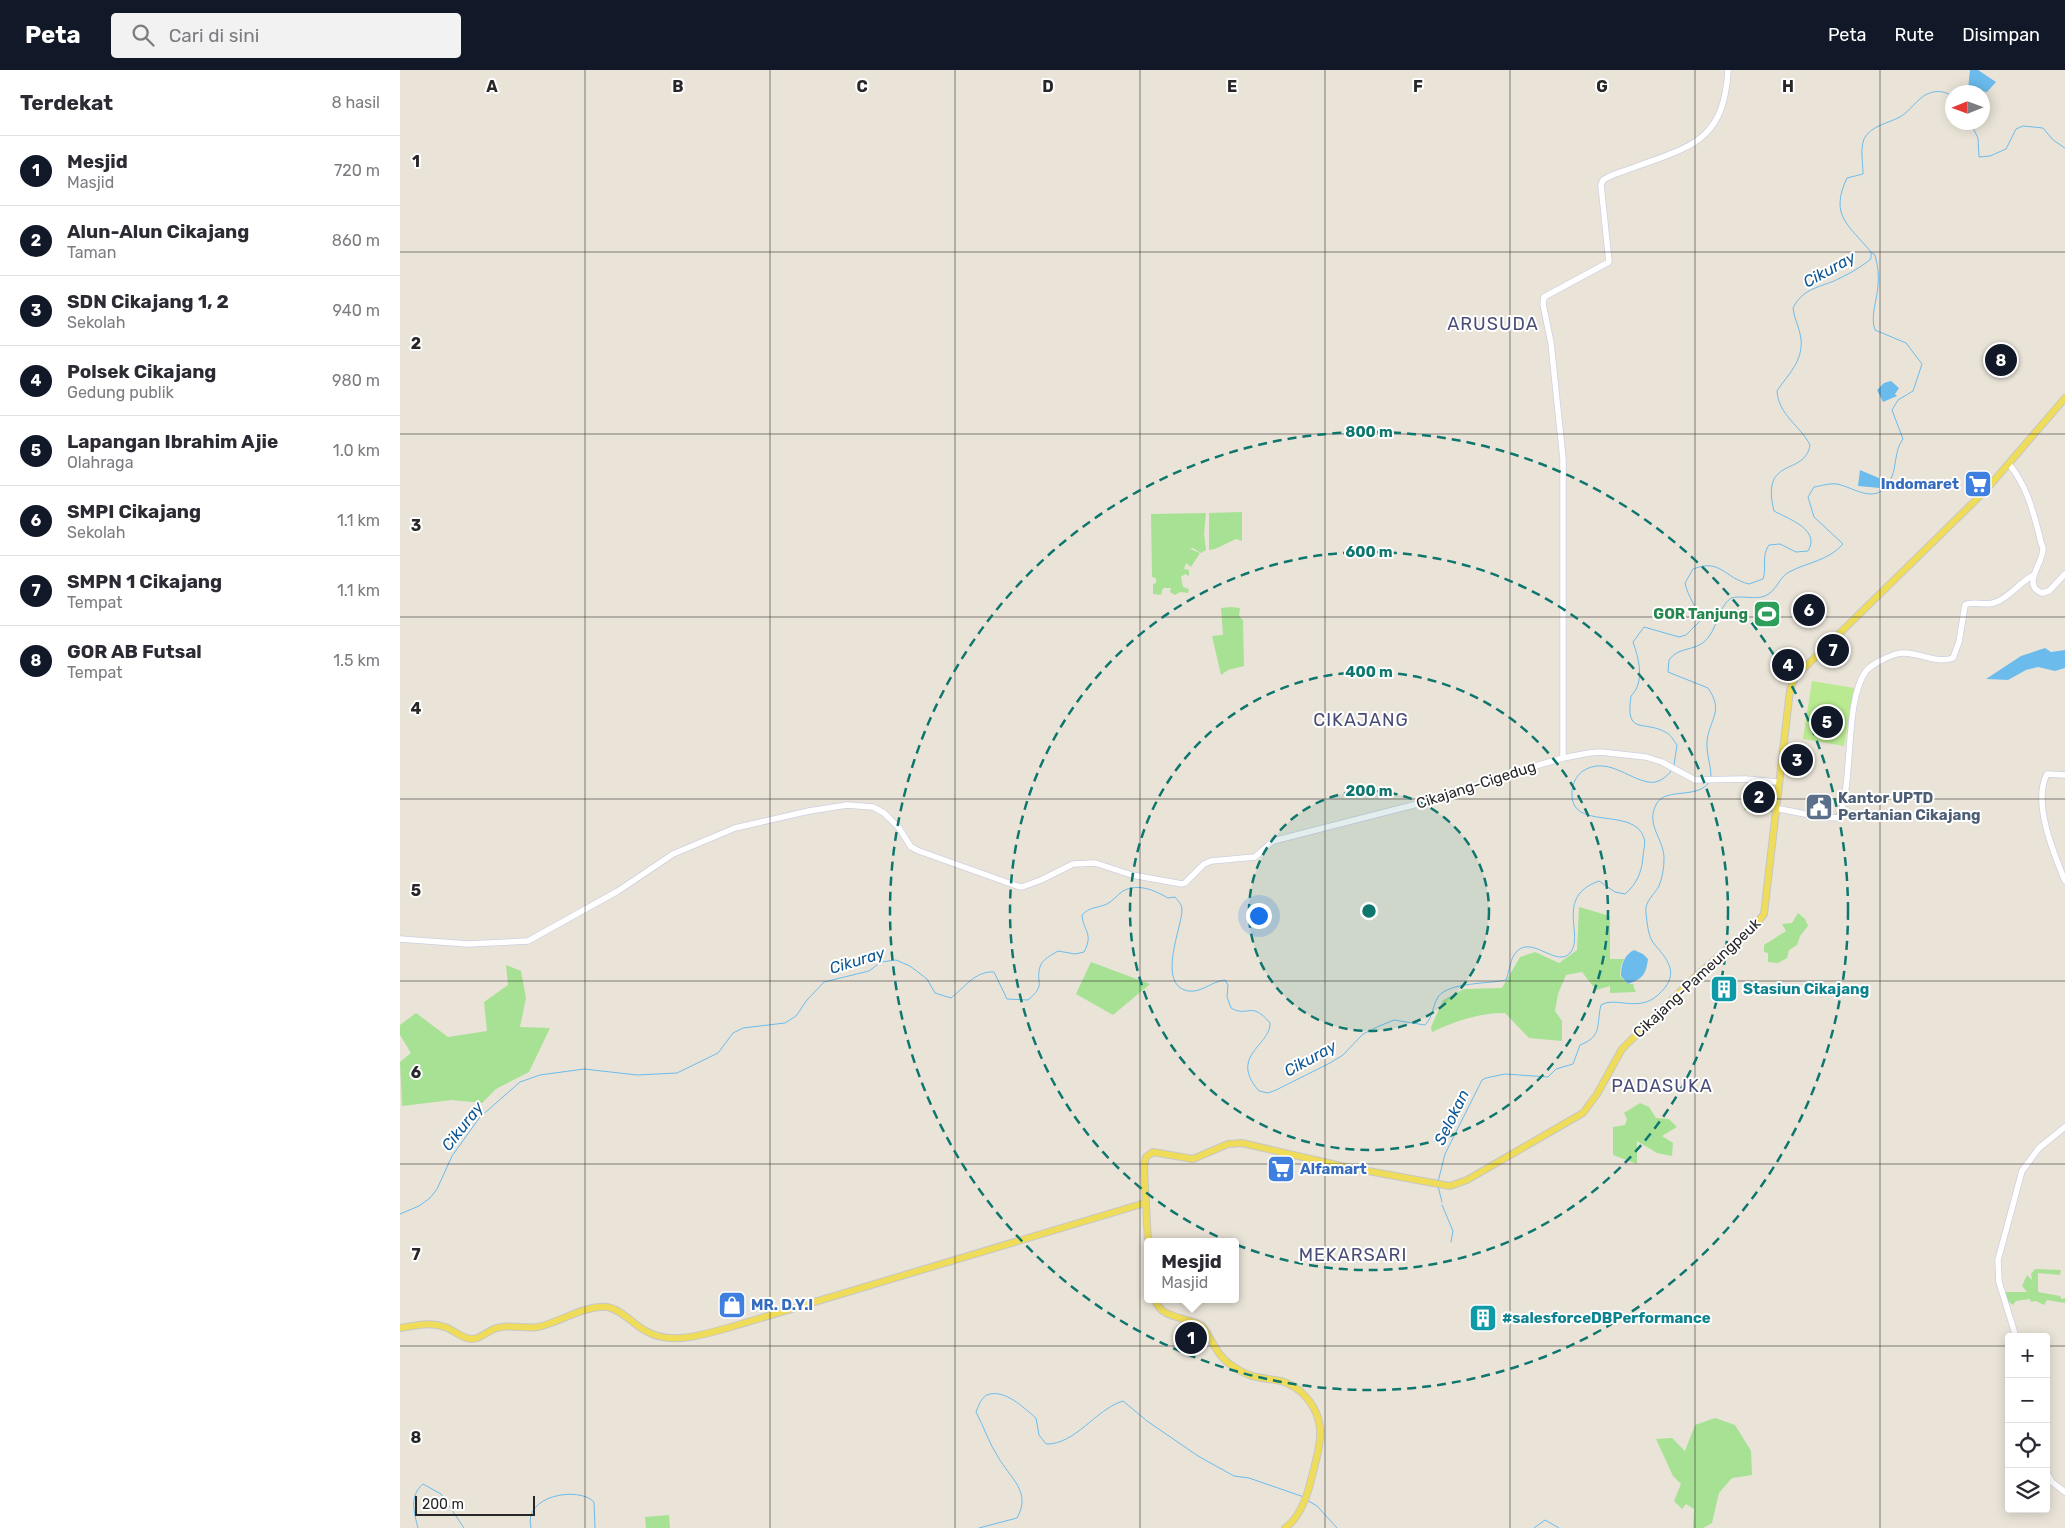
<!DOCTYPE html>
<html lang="id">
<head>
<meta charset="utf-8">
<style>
  body { margin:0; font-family:Rubik,sans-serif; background:#f2f2f3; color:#2b2b33 }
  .controls { position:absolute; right:15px; bottom:15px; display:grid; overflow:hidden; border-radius:5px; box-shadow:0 2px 12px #0003 }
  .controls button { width:45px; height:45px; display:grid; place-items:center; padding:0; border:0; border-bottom:1px solid #e1e1e2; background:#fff; color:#2b2b33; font:25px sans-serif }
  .compass { position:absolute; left:1545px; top:15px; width:45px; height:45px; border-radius:50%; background:#fff; box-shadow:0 2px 12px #0003; rotate:269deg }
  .scale { position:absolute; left:15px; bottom:12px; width:120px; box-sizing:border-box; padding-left:5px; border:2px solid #272727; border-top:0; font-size:14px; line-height:18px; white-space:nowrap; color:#272727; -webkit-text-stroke:4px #fff; paint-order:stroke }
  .you { position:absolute; left:858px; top:845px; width:18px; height:18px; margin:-12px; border:4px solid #fff; border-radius:50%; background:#1a73e8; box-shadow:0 0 0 8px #1a73e833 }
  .badge { display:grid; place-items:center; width:32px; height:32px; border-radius:50%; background:#111827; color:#fff; font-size:16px; font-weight:700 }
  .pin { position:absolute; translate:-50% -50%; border:2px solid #fff; box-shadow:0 1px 5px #0006 }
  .popup { position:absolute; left:744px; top:1168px; width:95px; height:65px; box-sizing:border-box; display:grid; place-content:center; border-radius:5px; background:#fff; filter:drop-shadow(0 1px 4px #0005); font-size:16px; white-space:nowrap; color:#7c7c81 }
  .popup b { font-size:19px; color:#2b2b33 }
  .popup::after { content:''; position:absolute; left:50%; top:100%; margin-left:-10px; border:10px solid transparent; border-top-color:#fff }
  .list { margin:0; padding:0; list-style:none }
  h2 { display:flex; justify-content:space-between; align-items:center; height:65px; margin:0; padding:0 20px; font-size:21px }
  h2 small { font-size:16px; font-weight:400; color:#7c7c81 }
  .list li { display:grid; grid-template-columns:32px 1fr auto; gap:15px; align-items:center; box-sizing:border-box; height:70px; padding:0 20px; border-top:1px solid #e1e1e2 }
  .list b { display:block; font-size:19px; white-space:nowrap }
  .list p { margin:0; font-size:16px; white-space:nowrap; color:#7c7c81 }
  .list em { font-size:16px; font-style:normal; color:#7c7c81 }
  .icon { flex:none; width:28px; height:28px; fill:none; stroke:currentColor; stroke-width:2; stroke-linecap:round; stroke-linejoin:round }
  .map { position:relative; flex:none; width:1665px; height:1458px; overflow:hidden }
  header { display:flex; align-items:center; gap:30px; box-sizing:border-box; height:70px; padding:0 25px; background:#111827; color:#fff }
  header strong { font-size:24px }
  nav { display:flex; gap:28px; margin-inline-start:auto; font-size:18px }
  .search { width:350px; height:45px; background:#f2f2f3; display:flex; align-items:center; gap:12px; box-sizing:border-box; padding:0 18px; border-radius:5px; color:#7c7c81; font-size:19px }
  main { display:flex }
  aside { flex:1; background:#fff }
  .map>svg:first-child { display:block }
</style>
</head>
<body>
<header>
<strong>Peta</strong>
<div class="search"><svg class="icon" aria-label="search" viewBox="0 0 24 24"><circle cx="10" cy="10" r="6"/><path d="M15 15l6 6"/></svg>Cari di sini</div>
<nav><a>Peta</a><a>Rute</a><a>Disimpan</a></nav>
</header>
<main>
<aside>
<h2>Terdekat<small>8 hasil</small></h2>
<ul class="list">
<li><span class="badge">1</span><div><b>Mesjid</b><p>Masjid</p></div><em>720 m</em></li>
<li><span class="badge">2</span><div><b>Alun-Alun Cikajang</b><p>Taman</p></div><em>860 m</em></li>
<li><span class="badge">3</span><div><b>SDN Cikajang 1, 2</b><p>Sekolah</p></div><em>940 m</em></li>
<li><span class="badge">4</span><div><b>Polsek Cikajang</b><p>Gedung publik</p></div><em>980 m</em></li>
<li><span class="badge">5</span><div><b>Lapangan Ibrahim Ajie</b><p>Olahraga</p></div><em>1.0 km</em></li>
<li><span class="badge">6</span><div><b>SMPI Cikajang</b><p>Sekolah</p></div><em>1.1 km</em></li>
<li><span class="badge">7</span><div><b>SMPN 1 Cikajang</b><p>Tempat</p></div><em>1.1 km</em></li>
<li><span class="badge">8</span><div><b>GOR AB Futsal</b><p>Tempat</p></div><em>1.5 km</em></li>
</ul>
</aside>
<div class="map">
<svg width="1665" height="1458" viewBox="0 0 1665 1458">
  <rect width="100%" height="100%" fill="#eae4d8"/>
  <!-- green -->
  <path fill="#a6e194" d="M842,442V471L836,469L815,479L809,480V443Z
    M806,443L804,464L806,480L801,483L793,478L790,479L800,483L791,497L786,493L784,499L789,500V506L785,504L781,507L783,517L789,519L788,523L780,522L775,525L770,522L771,518H763L761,525L753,524V514L756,513V508L752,507L751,444Z
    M830,537L840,538L839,546L843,550L844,596L828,600L821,605L812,566L823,565L821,538Z
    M1347,712L1374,715L1372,742L1344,740Z
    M1179,837L1210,846V889H1224L1221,896L1220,906L1228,914H1235L1233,915L1236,922L1210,923V916L1196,920L1182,902L1166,905L1158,924L1155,941L1162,951V971L1129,968L1105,943C1078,943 1055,951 1032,962L1031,957L1043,930L1064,919L1102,918L1120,887L1135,882L1159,893L1177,880Z
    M1398,843L1405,849L1408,856L1400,866L1397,875L1389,880L1387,888L1378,893L1368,892V883L1364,882V875L1386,861L1382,854L1392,853Z
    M691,892L750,914L713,945L676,924Z
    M106,895L121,901L126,928L120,957L150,958L129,1002L96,1019L82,1033L52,1030L2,1036L0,992L11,983L0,965V955L16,943L48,967L87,961L84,932L108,915Z
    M1240,1033L1249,1037L1256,1048L1269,1049L1277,1057L1262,1066L1273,1073L1272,1086L1257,1083L1237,1071V1094L1213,1085V1057L1225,1055L1227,1049L1224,1043Z
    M1635,1199L1661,1200L1660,1205L1638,1203V1222L1660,1226L1662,1229L1665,1228V1233L1647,1230L1644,1235L1636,1231L1631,1232L1630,1229L1616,1231L1613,1235L1606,1230L1603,1222H1627L1622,1216L1627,1205L1632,1210L1631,1204Z
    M1315,1348L1335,1355L1351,1381L1352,1405L1332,1408L1319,1423L1312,1453L1303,1458H1293L1294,1439L1286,1434L1282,1439L1274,1431L1281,1414L1273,1406L1256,1369L1272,1368L1285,1381L1295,1355Z
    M269,1445L270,1458H246L245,1447Z"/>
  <!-- pitch -->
  <path fill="#b9e990" d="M1412,611L1454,618L1444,676L1403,669Z"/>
  <!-- water -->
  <path fill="#6bbced" d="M1570,0H1578L1596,12L1587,22L1568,19Z
    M1491,311L1499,318L1495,324L1497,326L1483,332L1477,320L1484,313Z
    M1460,400L1486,411L1480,418L1458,416Z
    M1645,578L1651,582L1665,580V598L1655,601L1638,597L1626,600L1608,610L1586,609L1621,586Z
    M1234,880L1243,884L1248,889C1246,904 1243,909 1228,914L1221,906C1221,895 1224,885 1234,880Z"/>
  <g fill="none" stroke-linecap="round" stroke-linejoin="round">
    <!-- stream -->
    <path stroke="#6bbced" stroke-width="1" d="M1570,52L1578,68L1579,87L1590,86L1606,79L1616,59L1623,56L1643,58L1653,70L1665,78
      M1274,695L1277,675C1274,671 1271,665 1267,663C1244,649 1225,667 1231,626C1245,612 1239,589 1233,572L1244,557L1279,567L1286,565L1300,551C1297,537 1288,527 1285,513L1293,499C1321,488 1324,508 1349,514L1363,509C1367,498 1361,486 1369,475L1380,474L1396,482L1408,481C1421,460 1389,449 1374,441C1360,385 1405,407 1410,375C1400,355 1379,346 1377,321C1388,304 1403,292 1401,269C1400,258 1394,249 1393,238C1402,220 1416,218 1434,211C1447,205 1460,198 1471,189V182C1449,155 1429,146 1447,108L1463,104C1463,93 1460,79 1464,69C1470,56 1489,53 1500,47C1510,41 1517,29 1527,24C1536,20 1545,21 1552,26
      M1311,707C1311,695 1306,683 1307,671C1310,648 1324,641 1308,618L1268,602L1269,590C1278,577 1293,581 1304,572C1318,560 1317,538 1331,528C1341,525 1355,530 1365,526C1377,521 1379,507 1389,502C1408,492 1428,491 1443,474L1414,447L1408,427L1414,417C1421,416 1429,413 1437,414C1456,418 1477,437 1491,409C1497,396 1494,381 1503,369L1492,340L1498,330L1513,321L1522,294L1506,273L1475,260C1470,247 1477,230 1478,216C1479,205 1478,196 1475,185L1472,183
      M1038,1112L1045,1084L1082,1010L1086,1008L1105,1004L1148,1007L1156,999L1173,994L1180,975C1203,966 1196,955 1201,935C1216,926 1238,943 1258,925C1279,906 1271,893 1255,875C1248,868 1247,852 1246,843C1244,832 1254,825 1259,816C1262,809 1264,798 1264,790C1265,769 1244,755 1257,733C1267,717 1299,730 1310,711
      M1038,1116L1042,1132
      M1042,1135L1053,1161L1051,1172
      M0,1144L19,1136L30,1128L37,1119L52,1086L80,1047L120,1012L140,1005L184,999L237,1005L277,1003L318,983L333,963L343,958L385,953L396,946L407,930L424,912L469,901L481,892L496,890L510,896L527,909L535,923L551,928C565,917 575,901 594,902L607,929L628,930C647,914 635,913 640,897C642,889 652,885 658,881L675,884L684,882C694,863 683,861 682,845C689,837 698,838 707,834C713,831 717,825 723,821C738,813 754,820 768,828L775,827C778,831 782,834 782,840C782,857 756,915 788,921C802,923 812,911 825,910L828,915L827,927L831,938C848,948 851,930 870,953C871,975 828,986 859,1021L868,1023L876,1020L930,993L943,985L963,964L977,957L994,950L1025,955C1033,947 1032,937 1038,927C1048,912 1089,914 1106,910C1109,903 1110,891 1114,885C1129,861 1156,899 1170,883C1185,865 1154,827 1199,811L1215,822L1225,824C1236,815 1242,802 1243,787C1243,782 1246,773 1244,768C1234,735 1168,763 1172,721C1173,713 1176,706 1183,701C1206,686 1227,708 1248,712C1257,714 1266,708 1271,701
      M907,1430L917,1436L937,1458
      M18,1458C14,1442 9,1426 23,1414L41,1424L64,1458
      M131,1458C122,1425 179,1416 194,1432L195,1458
      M579,1458L617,1448C632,1422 610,1408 598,1387C589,1373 584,1357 576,1342C578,1337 581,1328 587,1325C604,1318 624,1338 636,1348L639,1365L646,1374C675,1375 696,1339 723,1331L747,1351L798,1386L834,1406L849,1408L904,1427
      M1134,1458L1145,1450L1159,1458"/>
    <!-- secondary casing -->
    <g stroke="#cecfe1" stroke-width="7">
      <path id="secondary" d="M1609,394C1627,416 1633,441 1640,468C1640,472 1643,476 1643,479C1643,494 1621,515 1642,523L1649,521L1665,504
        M1163,688V389L1151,273L1143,234L1144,227L1209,192L1201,115L1203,110C1212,104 1225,101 1235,97C1293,76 1324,70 1328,0
        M1665,705L1647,704C1632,732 1654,784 1665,811
        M1375,738L1420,747L1439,748C1454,711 1444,631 1466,601C1472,594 1487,587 1496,584C1515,579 1534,595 1553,588L1559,572L1565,535C1573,530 1586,537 1596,532C1610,527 1619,513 1632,506
        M0,869L68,874L128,871L218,821L273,784L335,758L409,741L447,735L473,737L484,743L499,758L511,777L519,781L617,816L622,817L641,810L673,794L695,793L732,805L782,814L785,813L804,794L811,791L855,787L873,771L1029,731L1118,701L1163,688L1189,683L1200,682L1246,687L1262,692L1295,710L1345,709L1378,712
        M1616,1267L1599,1212L1598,1190L1622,1101L1639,1078L1665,1057
        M1646,1401L1652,1412L1665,1422"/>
    </g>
    <!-- primary casing -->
    <g stroke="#c7c7c7" stroke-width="8">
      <path id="primary" d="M748,1172L744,1097L746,1087L753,1082L793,1089L828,1074L842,1073L941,1096L1050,1116L1067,1110L1183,1043L1197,1024L1222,979L1293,909L1357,853L1364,844L1390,620L1395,607L1585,421L1665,328
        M755,1229C760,1250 788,1246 802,1256C813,1270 816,1285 831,1295C851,1309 859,1307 881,1311C890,1313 900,1320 906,1327C928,1352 920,1376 912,1406C908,1424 901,1447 885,1458
        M0,1258C16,1256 29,1251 45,1257C54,1260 62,1269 72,1269C81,1269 88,1260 97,1258C110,1254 124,1259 138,1257C161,1252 184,1235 207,1237C221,1239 234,1255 246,1261C271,1276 305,1264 331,1257L745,1133"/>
    </g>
    <!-- secondary -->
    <use href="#secondary" stroke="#fff" stroke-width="5.5"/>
    <!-- primary -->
    <use href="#primary" stroke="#efdc59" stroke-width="6"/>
  </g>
  <!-- grid -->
  <path fill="none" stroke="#272727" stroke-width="1" stroke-opacity="0.55" d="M185,0V1458M370,0V1458M555,0V1458M740,0V1458M925,0V1458M1110,0V1458M1295,0V1458M1480,0V1458M0,182H1665M0,364H1665M0,547H1665M0,729H1665M0,911H1665M0,1094H1665M0,1276H1609M1646,1276H1665"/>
  <!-- distance rings -->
  <circle cx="969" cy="841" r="120" fill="#0f766e" fill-opacity=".12"/>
  <g fill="none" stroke="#0f766e" stroke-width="2.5" stroke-dasharray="9 6">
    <circle cx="969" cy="841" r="120"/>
    <circle cx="969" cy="841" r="239"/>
    <circle cx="969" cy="841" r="359"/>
    <circle cx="969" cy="841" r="479"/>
  </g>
  <!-- icons -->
  <defs>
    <g id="supermarket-square" transform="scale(1.4375)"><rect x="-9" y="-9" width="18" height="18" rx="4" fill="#3f7fe0" stroke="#fff"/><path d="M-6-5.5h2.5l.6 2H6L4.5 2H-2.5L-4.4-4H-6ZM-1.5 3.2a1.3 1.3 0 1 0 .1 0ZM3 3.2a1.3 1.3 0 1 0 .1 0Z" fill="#fff"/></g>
    <g id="stadium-square" transform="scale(1.4375)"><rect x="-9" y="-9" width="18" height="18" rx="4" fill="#2e9e5b" stroke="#fff"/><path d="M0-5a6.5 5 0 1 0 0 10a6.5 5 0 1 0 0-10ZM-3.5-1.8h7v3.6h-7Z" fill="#fff"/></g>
    <g id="civic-square" transform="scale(1.4375)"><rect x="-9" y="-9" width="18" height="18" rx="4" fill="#5c6f8a" stroke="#fff"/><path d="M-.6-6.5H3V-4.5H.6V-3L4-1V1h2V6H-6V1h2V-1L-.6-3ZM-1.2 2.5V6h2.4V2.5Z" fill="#fff"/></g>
    <g id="building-square" transform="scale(1.4375)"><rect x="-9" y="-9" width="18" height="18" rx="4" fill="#0f9aa8" stroke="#fff"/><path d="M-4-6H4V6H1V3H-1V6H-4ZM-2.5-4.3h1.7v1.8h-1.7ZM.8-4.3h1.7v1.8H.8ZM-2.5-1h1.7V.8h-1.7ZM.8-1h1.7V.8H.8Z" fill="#fff"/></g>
    <g id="shop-square" transform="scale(1.4375)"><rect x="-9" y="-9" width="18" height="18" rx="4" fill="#3f7fe0" stroke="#fff"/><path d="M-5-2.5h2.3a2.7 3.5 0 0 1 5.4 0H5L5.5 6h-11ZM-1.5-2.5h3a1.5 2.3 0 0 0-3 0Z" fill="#fff"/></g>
  </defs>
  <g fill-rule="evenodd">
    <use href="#supermarket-square" x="1578" y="414"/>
    <use href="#stadium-square" x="1367" y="544"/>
    <use href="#civic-square" x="1419" y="737"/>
    <use href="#building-square" x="1324" y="919"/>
    <use href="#supermarket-square" x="881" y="1099"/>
    <use href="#shop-square" x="332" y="1235"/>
    <use href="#building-square" x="1083" y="1248"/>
  </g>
  <g text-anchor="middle" stroke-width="4" stroke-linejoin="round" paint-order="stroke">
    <!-- shop labels -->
    <g font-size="15" font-weight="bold" fill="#366cbe" stroke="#fff" text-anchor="start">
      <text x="1559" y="419" text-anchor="end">Indomaret</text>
      <text x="900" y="1104">Alfamart</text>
      <text x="351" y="1240">MR. D.Y.I</text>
    </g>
    <!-- leisure labels -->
    <g font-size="15" font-weight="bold" fill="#27864d" stroke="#fff" text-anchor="end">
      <text x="1348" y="549">GOR Tanjung</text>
    </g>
    <!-- street labels -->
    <g font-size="15" fill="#272727" stroke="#fff">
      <text transform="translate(1076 715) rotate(-18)" y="5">Cikajang-Cigedug</text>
      <text transform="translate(1297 908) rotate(-43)" y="5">Cikajang-Pameungpeuk</text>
    </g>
    <!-- service labels -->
    <g font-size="15" font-weight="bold" fill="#4e5e75" stroke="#fff" text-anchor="start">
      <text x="1438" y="733">Kantor UPTD<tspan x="1438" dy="17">Pertanian Cikajang</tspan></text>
    </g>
    <!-- culture labels -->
    <g font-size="15" font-weight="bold" fill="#0d838f" stroke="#fff" text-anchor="start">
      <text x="1343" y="924">Stasiun Cikajang</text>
      <text x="1102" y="1253">#salesforceDBPerformance</text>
    </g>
    <!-- water labels -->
    <g font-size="16" font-style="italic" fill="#0e5794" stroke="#fff">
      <text transform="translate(1429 199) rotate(-29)" y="6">Cikuray</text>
      <text transform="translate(457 890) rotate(-17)" y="6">Cikuray</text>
      <text transform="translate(910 988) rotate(-29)" y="6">Cikuray</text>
      <text transform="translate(1051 1047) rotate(-64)" y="6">Selokan</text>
      <text transform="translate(62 1056) rotate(-52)" y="6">Cikuray</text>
    </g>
    <!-- quarter labels -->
    <g font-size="18" letter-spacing="1" fill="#494c77" stroke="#fff">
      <text x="1093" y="260">ARUSUDA</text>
      <text x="961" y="656">CIKAJANG</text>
      <text x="1262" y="1022">PADASUKA</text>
      <text x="953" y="1191">MEKARSARI</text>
    </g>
  </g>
  <g font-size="16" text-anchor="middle" font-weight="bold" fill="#272727" stroke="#fff" stroke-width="4" stroke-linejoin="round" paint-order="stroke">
    <text x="92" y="22">A</text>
    <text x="278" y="22">B</text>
    <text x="462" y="22">C</text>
    <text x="648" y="22">D</text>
    <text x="832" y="22">E</text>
    <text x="1018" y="22">F</text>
    <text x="1202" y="22">G</text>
    <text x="1388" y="22">H</text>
    <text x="16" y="97">1</text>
    <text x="16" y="279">2</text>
    <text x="16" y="461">3</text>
    <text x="16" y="644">4</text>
    <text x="16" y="826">5</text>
    <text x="16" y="1008">6</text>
    <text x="16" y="1190">7</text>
    <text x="16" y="1373">8</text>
  </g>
  <circle cx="969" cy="841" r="8" fill="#0f766e" stroke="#fff" stroke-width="2.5"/>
  <g font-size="15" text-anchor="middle" font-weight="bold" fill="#0f766e" stroke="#fff" stroke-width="4" stroke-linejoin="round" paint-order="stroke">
    <text x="969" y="367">800 m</text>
    <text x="969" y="487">600 m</text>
    <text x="969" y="607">400 m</text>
    <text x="969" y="726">200 m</text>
  </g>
</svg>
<div class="controls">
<button>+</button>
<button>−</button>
<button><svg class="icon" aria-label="locate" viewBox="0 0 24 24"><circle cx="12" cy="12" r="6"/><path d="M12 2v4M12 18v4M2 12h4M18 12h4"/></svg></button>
<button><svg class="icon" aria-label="layers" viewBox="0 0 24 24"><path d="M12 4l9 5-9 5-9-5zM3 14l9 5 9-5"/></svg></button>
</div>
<svg class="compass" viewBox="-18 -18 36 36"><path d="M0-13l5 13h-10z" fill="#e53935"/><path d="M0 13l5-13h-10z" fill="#7c7c81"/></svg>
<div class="scale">200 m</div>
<div class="you"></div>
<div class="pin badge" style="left:791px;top:1268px">1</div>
<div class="popup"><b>Mesjid</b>Masjid</div>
<div class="pin badge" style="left:1359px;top:727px">2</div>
<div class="pin badge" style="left:1397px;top:690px">3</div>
<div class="pin badge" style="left:1388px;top:595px">4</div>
<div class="pin badge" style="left:1427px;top:652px">5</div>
<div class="pin badge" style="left:1409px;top:540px">6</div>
<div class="pin badge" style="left:1433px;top:580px">7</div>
<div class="pin badge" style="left:1601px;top:290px">8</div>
</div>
</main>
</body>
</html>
